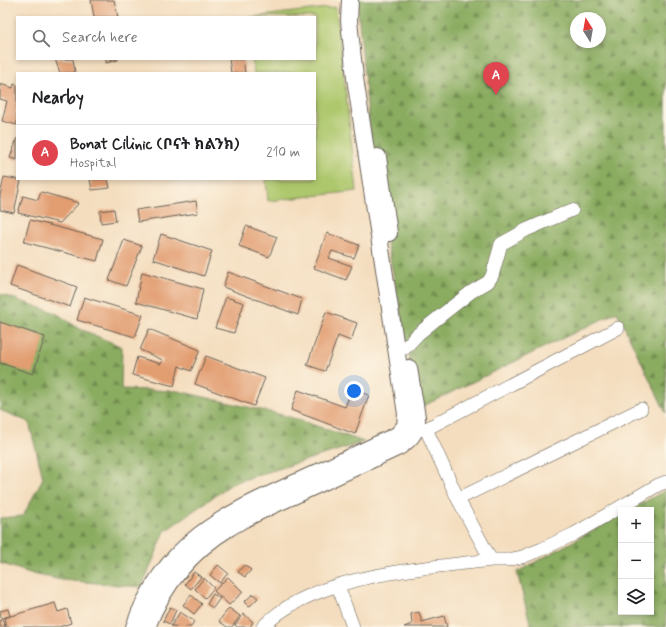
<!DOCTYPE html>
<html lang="en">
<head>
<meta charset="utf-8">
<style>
  body { margin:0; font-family:Mynerve,"Noto Sans Ethiopic",sans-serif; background:#f6f6f6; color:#202124 }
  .controls { position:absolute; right:12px; bottom:12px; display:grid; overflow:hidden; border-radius:0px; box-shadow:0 2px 6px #0003 }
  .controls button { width:36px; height:36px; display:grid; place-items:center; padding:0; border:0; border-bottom:1px solid #e0e0e0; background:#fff; color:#202124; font:20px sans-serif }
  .compass { position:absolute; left:570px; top:12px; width:36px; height:36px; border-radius:50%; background:#fff; box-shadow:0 2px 6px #0003; rotate:349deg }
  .you { position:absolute; left:354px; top:391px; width:14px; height:14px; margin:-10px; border:3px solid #fff; border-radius:50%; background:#1a73e8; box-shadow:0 0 0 6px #1a73e833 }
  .badge { display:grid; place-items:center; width:26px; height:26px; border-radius:50%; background:#1a73e8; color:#fff; font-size:13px; font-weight:700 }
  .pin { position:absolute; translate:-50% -33px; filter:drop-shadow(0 1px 2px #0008) }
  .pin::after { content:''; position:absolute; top:21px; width:14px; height:12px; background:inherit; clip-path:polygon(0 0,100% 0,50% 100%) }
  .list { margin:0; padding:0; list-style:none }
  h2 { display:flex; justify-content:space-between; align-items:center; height:52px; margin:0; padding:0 16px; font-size:17px }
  h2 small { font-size:13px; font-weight:400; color:#757577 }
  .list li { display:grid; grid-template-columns:26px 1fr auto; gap:12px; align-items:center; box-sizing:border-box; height:56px; padding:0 16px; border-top:1px solid #e0e0e0 }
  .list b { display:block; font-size:15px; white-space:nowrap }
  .list p { margin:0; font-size:13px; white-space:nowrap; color:#757577 }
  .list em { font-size:13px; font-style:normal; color:#757577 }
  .icon { flex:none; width:22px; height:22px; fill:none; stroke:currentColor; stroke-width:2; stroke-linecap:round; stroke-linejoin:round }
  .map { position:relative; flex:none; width:666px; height:627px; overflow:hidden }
  .search { position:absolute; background:#fff; box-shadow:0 2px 6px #0003; left:16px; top:16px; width:300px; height:44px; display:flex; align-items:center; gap:10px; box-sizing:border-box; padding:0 14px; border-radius:0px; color:#757577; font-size:15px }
  .panel { position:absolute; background:#fff; box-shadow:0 2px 6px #0003; left:16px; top:72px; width:300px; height:108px; border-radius:0px }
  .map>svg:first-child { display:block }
</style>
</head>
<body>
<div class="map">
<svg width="666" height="627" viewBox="0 0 666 627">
  <defs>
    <pattern id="forest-firs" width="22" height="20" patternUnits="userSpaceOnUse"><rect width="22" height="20" fill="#8aac60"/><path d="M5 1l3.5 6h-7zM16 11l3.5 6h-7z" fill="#708b4e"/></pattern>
  </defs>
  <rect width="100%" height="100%" fill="#fcf5e5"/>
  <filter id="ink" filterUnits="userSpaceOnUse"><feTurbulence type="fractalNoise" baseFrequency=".025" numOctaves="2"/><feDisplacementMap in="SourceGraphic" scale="8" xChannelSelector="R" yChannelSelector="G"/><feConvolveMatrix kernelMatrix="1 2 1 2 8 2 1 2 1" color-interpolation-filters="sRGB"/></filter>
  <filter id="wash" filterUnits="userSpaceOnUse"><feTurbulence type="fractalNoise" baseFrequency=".012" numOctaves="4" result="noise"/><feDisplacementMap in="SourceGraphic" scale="16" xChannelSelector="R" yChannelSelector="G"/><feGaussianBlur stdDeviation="0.9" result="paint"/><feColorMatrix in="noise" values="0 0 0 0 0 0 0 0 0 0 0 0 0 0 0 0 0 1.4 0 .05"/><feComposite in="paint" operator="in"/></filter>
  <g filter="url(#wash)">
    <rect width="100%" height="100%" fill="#f4ddbe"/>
    <!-- forest -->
    <path fill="url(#forest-firs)" stroke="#53643e" fill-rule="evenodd" d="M357,0H666V413L617,312L419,408L383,222L368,115ZM576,18H600V42H576Z
      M0,294L56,313L78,328L122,347L121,389L178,391L287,416L364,442L233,483L165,531L142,587L62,580L33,574L0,563V518L23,516L43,478L29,422L0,410Z
      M666,490V627H531L517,572L621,515V612H651V510H630Z"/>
    <!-- green -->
    <path fill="#adc76c" stroke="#647244" d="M336,7L357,191L268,201L266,179H315V73H254L252,59H315V17H251Z"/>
    <g id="blocks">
      <!-- building -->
      <path fill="#e29d71" d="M91,0H114L118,17H94Z
        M55,59H73L75,73H60Z
        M106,59H118V60L106,63Z
        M229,59H243L245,73H231Z
        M0,84L13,88L14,84L17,85V125L2,121L7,101L0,99Z
        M17,138V160L10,158Z
        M4,177L21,180L14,213L0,210V196Z
        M90,179H108L110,188L92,190Z
        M41,192L79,203L60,223L18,213L23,196L38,200Z
        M196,201L198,213L138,222L136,210Z
        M114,209L116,221L101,223L100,211Z
        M30,220L103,239L97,261L24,242Z
        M246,226L277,237L269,257L239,246Z
        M327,233L359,245L354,258L332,251L329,258L352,266L346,280L314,268Z
        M161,234L212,251L204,276L153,259Z
        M124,240L142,246L126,286L109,280Z
        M17,265L77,287L70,307L10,286Z
        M142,272L203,289L197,319L136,302Z
        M228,272L302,299L298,315L223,287Z
        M84,297L143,315L135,337L77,320Z
        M226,297L244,303L234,333L215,328Z
        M326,312L357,323L351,341L338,336L325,371L307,365Z
        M0,322L45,337L33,374L0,363Z
        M149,329L200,350L191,371L179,366L174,386L132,375L137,357L161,364L163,360L140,350Z
        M206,356L265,378L254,406L195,384Z
        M352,389L369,395L355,434L291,410L298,390L345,407Z
        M218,565L228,573L220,583L210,575Z
        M244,565L251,570L245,577L238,572Z
        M194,572L201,577L191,589L185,584Z
        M228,577L243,592L229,605L214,591Z
        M204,578L214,588L205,598L195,589Z
        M213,594L220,598L213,608L207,604Z
        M253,594L258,598L249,607L244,602Z
        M191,595L202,604L194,614L183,605Z
        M55,603L58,612L67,609L71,623L59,627H6L4,618Z
        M170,607L176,610L170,624L163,621Z
        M229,608L240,616L232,627H227L219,621Z
        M8,609L10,616L1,618L0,611Z
        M180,612L194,621L191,627L171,626Z
        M419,612L422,622L444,616L447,627H404L412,624L411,614Z
        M244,614L253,622L250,627H237L235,625Z
        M2,619L5,627H0V620Z"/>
    </g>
  </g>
  <g filter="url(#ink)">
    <use href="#blocks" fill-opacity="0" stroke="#686055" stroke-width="1"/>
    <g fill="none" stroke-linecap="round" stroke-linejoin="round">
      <!-- minor casing -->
      <g stroke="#686055" stroke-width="14">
        <path id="minor" d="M405,348L418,334L439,317L471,292L488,282L492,276L501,244L526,230L572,210
          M426,429L458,499L491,560
          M416,430L426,429L618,328
          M458,499L641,409
          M338,586L353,627
          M263,627C312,574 423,569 491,560H507L522,557L542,549L574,534L658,485L666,482"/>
      </g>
      <!-- major casing -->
      <g stroke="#686055" stroke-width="18">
        <path id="major" d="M378,157L389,233
          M134,627C164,541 226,514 303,479C334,465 365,450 397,435L405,426L406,414L355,78L349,21L350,0
          M147,627C163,586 191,551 229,528C251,514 276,504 300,493C333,478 366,462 399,447C411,439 418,431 417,417L409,368"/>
      </g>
      <!-- minor -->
      <use href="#minor" stroke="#fff" stroke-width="13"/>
      <!-- major -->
      <use href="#major" stroke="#fff" stroke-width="16"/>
    </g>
  </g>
</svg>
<div class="controls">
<button>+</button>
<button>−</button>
<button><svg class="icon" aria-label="layers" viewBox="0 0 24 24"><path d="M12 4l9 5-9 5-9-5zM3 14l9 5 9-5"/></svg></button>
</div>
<svg class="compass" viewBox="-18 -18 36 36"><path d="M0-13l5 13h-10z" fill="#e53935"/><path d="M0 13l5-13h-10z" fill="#757577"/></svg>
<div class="you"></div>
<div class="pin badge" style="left:496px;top:95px;background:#e0444e">A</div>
<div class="search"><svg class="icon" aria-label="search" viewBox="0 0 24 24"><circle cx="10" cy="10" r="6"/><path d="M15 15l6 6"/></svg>Search here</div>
<section class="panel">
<h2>Nearby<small></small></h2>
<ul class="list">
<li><span class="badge" style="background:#e0444e">A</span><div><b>Bonat Cilinic (ቦናት ክልንክ)</b><p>Hospital</p></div><em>210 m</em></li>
</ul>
</section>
</div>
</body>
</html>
